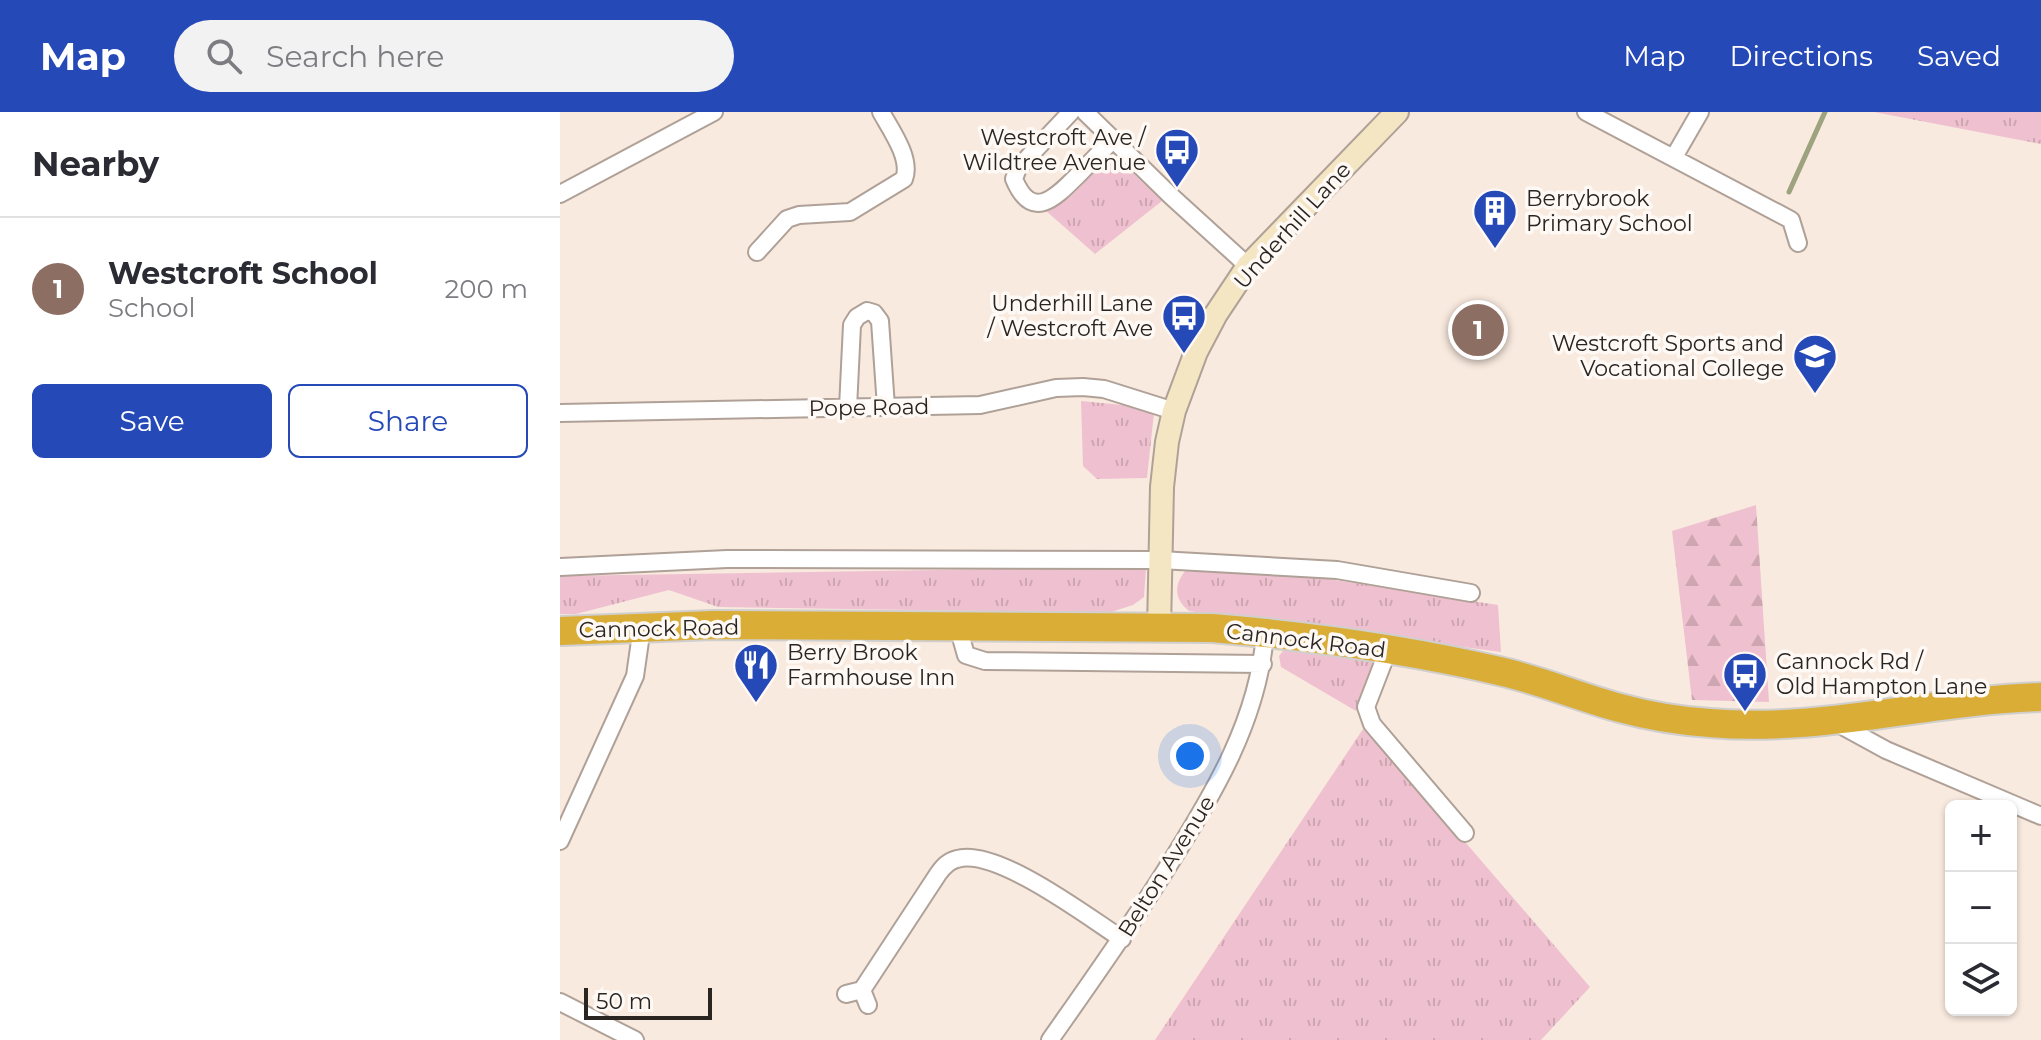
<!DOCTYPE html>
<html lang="en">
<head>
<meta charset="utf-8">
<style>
  body { margin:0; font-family:Montserrat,sans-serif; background:#f2f2f3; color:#2b2b33 }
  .controls { position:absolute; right:24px; bottom:24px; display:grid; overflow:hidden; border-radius:12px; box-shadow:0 2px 6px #0004 }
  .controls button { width:72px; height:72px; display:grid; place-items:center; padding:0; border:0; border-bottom:2px solid #e1e1e2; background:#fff; color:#2b2b33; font:40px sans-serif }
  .scale { position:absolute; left:24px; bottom:20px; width:128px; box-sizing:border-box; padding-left:8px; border:4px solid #2a2521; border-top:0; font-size:22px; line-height:28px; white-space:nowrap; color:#2a2521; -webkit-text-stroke:6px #fff9f5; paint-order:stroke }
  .you { position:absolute; left:630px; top:644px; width:28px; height:28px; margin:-20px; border:6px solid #fff; border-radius:50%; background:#1a73e8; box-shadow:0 0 0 12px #1a73e833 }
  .badge { display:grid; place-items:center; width:52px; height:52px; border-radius:50%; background:#2649b8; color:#fff; font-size:26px; font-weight:700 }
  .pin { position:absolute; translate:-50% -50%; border:4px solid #fff; box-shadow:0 2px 8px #0006 }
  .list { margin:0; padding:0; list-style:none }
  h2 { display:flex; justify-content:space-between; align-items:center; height:104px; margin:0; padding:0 32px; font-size:34px }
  h2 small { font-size:26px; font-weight:400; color:#7c7c81 }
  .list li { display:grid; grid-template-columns:52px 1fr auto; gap:24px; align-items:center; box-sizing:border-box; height:144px; padding:0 32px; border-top:2px solid #e1e1e2 }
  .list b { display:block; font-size:30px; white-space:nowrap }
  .list p { margin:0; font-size:26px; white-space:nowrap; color:#7c7c81 }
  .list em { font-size:26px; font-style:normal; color:#7c7c81 }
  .actions { display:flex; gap:16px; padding:24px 32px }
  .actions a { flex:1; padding:18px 0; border:2px solid #2649b8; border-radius:12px; text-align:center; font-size:28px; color:#2649b8 }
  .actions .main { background:#2649b8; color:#fff }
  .icon { flex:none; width:44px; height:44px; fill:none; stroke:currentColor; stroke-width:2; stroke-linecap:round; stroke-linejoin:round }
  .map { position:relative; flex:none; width:1481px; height:928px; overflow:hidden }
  header { display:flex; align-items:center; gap:48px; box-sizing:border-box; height:112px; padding:0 40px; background:#2649b8; color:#fff }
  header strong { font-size:38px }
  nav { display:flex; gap:44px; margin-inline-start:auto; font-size:28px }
  .search { width:560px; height:72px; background:#f2f2f3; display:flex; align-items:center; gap:20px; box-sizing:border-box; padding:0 28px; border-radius:44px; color:#7c7c81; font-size:30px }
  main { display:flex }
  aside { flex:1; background:#fff }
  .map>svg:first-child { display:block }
</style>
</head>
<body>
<header>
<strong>Map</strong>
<div class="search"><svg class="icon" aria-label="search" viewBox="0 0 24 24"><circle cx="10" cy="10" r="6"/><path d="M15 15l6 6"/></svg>Search here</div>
<nav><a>Map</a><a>Directions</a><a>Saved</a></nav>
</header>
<main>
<aside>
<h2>Nearby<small></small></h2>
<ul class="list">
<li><span class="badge" style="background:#8d6e63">1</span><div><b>Westcroft School</b><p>School</p></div><em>200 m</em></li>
</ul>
<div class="actions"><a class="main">Save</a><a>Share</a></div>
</aside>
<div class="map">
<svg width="1481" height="928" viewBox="0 0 1481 928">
  <defs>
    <pattern id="grass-tufts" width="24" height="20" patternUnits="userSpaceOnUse" patternTransform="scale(2)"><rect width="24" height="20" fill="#efc1d0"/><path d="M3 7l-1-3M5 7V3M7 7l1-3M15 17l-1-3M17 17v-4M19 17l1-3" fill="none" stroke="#cda6b2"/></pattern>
    <pattern id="forest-firs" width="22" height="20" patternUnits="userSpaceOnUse" patternTransform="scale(2)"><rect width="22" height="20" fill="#efc1d0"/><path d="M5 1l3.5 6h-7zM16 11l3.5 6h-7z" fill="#cda6b2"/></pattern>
  </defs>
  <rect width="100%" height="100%" fill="#f9eadf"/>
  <!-- grass -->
  <path fill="url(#grass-tufts)" d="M1314,0H1481V32Z
    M558,47L602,89L535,142L485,98C519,90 527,54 558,47Z
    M521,289L584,295L594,301L587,366L537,367L523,354Z
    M576,455L586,457L584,485L573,493L548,501L158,495L109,478L16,502H0V464Z
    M627,457L742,463L938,493L941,540L629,499C613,487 614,471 627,457Z
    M727,534L816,548L796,599L721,555L719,544Z
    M803,617L906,731L1030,875L981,928H595Z"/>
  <!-- forest -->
  <path fill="url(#forest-firs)" d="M1196,393L1209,590L1132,588L1112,419Z"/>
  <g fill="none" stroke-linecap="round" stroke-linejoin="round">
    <!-- stream -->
    <path stroke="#9da27f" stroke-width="5" d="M1229,80L1265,0"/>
    <!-- street casing -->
    <g stroke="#afa197" stroke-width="20">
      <path id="street" d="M511,0L458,56L454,67C472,110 495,86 517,64C529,52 541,39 554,27
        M525,0L611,84L688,154
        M1026,0L1231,108L1238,131
        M1114,45L1140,0
        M0,82L154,0
        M197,140L227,107L239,103L290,100L344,67C352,47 331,18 321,0
        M288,296L292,213L297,205L307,199L314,201L320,209L326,295
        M0,301L420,293L496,276L523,275L544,277L614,299
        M0,455L167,447L600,448L777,458L911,481
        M398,515L406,543L425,549L703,552
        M828,538L806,595L812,612L905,721
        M1273,609L1326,638L1481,704
        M0,729L75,564L82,515
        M302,878L378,762C383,755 388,749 397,747C436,735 528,805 562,827
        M286,882L302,878L308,893
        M0,890L75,928
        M490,928C530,871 570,815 607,756C653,683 699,607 705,521"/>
    </g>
    <!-- secondary casing -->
    <g stroke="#afa197" stroke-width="26">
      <path id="secondary" d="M599,517L602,375L607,330L614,299L636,240L656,202L688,154L837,0"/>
    </g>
    <!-- highway casing -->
    <g stroke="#d0cfce" stroke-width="32">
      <path id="highway" d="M0,519L153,513L652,516C748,524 845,537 939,559C980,568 1019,585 1060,596C1089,604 1120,609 1150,611C1261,621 1370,588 1481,585"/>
    </g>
    <!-- street -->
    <use href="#street" stroke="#fff" stroke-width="16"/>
    <!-- secondary -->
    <use href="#secondary" stroke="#f4e6c3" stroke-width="22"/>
    <!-- highway -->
    <use href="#highway" stroke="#daad37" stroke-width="28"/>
  </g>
  <!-- icons -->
  <defs>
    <g id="bus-pin" transform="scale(2.3)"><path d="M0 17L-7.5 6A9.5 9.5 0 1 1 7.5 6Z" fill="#2649b8" stroke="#fff9f5"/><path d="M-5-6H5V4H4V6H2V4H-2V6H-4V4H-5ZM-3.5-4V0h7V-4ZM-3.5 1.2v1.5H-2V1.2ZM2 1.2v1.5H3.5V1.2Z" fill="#fff"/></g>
    <g id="building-pin" transform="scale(2.3)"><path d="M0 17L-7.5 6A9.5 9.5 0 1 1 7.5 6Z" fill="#2649b8" stroke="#fff9f5"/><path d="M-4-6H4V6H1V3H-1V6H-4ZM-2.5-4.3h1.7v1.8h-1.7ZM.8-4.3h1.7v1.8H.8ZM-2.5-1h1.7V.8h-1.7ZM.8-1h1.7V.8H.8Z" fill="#fff"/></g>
    <g id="school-pin" transform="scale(2.3)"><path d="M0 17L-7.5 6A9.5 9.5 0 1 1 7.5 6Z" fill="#2649b8" stroke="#fff9f5"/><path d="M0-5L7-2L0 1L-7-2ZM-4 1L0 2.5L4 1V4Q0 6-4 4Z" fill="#fff"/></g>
    <g id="restaurant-pin" transform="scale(2.3)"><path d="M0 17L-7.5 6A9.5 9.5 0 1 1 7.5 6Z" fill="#2649b8" stroke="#fff9f5"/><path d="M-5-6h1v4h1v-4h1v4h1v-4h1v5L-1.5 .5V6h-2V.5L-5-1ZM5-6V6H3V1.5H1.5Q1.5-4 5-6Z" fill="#fff"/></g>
  </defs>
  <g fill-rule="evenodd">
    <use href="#bus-pin" x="617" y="38"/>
    <use href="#building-pin" x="935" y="99"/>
    <use href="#bus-pin" x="624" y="204"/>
    <use href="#school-pin" x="1255" y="244"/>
    <use href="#restaurant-pin" x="196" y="553"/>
    <use href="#bus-pin" x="1185" y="562"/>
  </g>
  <g text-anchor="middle" stroke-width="7" stroke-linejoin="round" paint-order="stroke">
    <!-- poi labels -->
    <g font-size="22" fill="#2a2521" stroke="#fff9f5" text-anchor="end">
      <text x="586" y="33">Westcroft Ave /<tspan x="586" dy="25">Wildtree Avenue</tspan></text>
      <text x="966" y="94" text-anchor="start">Berrybrook<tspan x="966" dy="25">Primary School</tspan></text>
      <text x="593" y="199">Underhill Lane<tspan x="593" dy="25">/ Westcroft Ave</tspan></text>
      <text x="1224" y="239">Westcroft Sports and<tspan x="1224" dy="25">Vocational College</tspan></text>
      <text x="227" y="548" text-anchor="start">Berry Brook<tspan x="227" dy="25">Farmhouse Inn</tspan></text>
      <text x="1216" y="557" text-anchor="start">Cannock Rd /<tspan x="1216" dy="25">Old Hampton Lane</tspan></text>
    </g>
    <!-- street labels -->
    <g font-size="22" fill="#2a2521" stroke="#fff9f5">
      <text transform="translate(732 113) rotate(-48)" y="8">Underhill Lane</text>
      <text transform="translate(309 295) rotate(-1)" y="8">Pope Road</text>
      <text transform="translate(99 516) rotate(-1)" y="8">Cannock Road</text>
      <text transform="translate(746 528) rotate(7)" y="8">Cannock Road</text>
      <text transform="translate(606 754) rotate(-58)" y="8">Belton Avenue</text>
    </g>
  </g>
</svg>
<div class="controls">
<button>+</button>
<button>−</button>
<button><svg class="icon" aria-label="layers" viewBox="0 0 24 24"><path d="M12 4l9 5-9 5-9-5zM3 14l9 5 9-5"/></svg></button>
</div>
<div class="scale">50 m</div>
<div class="you"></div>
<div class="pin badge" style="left:918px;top:218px;background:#8d6e63">1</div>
</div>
</main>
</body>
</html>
